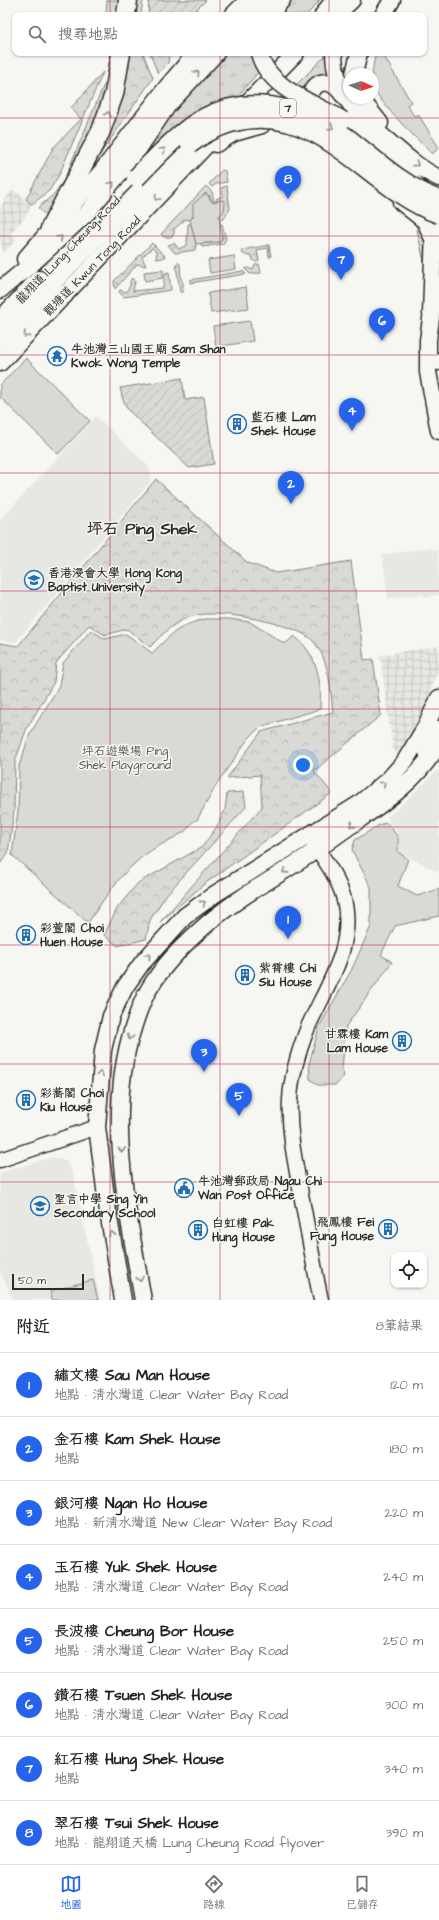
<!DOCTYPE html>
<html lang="zh-TW">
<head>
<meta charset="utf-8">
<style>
  body { margin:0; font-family:"Architects Daughter","LXGW WenKai TC",sans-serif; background:#f6f6f6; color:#202124 }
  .controls { position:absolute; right:12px; bottom:12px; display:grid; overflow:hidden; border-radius:8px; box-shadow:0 1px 3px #0004 }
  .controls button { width:36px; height:36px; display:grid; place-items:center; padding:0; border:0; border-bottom:1px solid #e0e0e0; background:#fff; color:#202124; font:20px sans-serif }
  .compass { position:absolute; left:343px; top:68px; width:36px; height:36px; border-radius:50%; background:#fff; box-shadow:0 1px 3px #0004; rotate:93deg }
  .scale { position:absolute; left:12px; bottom:10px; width:72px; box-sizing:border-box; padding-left:4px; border:2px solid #2b2b2b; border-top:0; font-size:11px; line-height:14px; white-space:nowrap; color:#2b2b2b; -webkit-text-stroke:3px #f6f6f2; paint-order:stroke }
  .you { position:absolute; left:303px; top:765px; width:14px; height:14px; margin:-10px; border:3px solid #fff; border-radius:50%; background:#1a73e8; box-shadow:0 0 0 6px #1a73e833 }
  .badge { display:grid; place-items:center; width:26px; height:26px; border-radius:50%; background:#2563eb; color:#fff; font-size:13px; font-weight:700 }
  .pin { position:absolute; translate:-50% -33px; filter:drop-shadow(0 1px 2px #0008) }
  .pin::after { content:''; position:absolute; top:21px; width:14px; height:12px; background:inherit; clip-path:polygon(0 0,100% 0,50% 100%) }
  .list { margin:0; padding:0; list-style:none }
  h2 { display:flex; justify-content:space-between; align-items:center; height:52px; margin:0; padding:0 16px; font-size:17px }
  h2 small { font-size:13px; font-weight:400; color:#757577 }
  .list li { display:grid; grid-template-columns:26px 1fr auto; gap:12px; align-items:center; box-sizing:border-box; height:64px; padding:0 16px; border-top:1px solid #e0e0e0 }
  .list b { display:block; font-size:15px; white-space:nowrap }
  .list p { margin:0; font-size:13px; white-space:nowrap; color:#757577 }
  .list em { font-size:13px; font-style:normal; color:#757577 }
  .icon { flex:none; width:22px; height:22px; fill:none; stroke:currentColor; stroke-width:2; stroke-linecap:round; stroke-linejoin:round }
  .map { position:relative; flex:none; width:439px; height:1300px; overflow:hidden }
  .search { position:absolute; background:#fff; box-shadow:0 1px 3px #0004; left:12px; right:12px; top:12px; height:44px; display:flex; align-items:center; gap:10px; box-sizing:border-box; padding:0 14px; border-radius:8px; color:#757577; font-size:15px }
  .sheet { height:564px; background:#fff }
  nav { display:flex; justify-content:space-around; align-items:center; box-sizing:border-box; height:56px; border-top:1px solid #e0e0e0; background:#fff; font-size:11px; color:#757577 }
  nav a { display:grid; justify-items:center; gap:2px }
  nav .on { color:#2563eb }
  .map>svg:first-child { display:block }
</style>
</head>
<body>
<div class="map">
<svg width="439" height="1300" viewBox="0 0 439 1300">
  <defs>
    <pattern id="industrial-grid" width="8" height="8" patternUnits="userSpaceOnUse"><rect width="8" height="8" fill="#e7e7e3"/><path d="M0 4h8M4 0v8" fill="none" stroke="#c6c6c3"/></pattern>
    <pattern id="grass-tufts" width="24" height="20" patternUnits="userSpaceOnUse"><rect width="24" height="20" fill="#d9d9d5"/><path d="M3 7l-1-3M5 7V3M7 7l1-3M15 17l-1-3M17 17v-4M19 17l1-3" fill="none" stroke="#babab7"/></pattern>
    <pattern id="forest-crowns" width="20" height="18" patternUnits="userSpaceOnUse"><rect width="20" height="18" fill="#d9d9d5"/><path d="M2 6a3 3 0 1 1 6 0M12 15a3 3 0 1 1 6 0" fill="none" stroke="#babab7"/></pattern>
    <pattern id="garden-furrows" width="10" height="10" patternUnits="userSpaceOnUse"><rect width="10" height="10" fill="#d9d9d5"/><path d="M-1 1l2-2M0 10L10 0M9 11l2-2" fill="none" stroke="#babab7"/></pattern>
  </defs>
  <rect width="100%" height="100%" fill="#f6f6f2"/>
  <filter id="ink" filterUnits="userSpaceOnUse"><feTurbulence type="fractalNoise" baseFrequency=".025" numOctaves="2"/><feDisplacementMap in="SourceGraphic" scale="8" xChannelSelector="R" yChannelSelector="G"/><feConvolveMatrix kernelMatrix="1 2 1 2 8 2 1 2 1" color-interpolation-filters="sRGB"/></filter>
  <g filter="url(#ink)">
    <!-- built -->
    <path fill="#e7e7e3" d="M96,416L148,466L151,475L150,482L16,642L0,640V520Z
      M429,548L438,551L439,595L424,597V594L388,599L382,555Z
      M439,769V870L438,872L399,852V835L389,823L388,817Z
      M52,1157L66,1161L73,1174L100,1300H13L0,1271V1173Z"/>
    <!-- industrial -->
    <path fill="url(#industrial-grid)" d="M13,190L32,204L25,217L10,234L16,240L5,252L2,249L0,239V209L6,197Z
      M439,646L438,668L429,698L416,726L398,753L393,750L380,655Z"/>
    <!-- grass -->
    <path fill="url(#grass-tufts)" stroke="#828280" d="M107,0H143L141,15H106Z
      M290,0H320L307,15H276Z
      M150,53H167L169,55L168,63L158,74Z
      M222,53H275L236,98L209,106L187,119L140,164L135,160L156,127Z
      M326,55L329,79L303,102L278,103Z
      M416,225L421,227L426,236V271Z
      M269,245L271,257H269L268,248L257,250L259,261L256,262L253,260L252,256H248L242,253V250Z
      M259,264L261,273L250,274L245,269L248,268L253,270L255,265Z"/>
    <!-- forest -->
    <path fill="url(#forest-crowns)" stroke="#828280" d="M131,53H143L153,78L90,169Z
      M116,67L114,82L67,188L46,216L38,208L54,194L64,180L103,87Z
      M103,72L59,175L49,191L32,204L26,199L53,148L81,119L71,108Z
      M222,170L225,171L227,182L216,184L212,187L209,184Z
      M206,186L212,192L214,202H212L209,195L190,220L186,219L174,229V234L171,237H164L161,234Z
      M227,186L230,209L223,220L219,216L222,201L217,202L216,199L223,196L221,188Z
      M188,224H191L196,244L195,250L175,253L168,245L174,243L179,249L187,245Z
      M222,224L226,239L223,244L202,247L201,244L220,242L222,238L220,225Z
      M152,243L165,256L163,258L156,259L157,252L152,248L142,257L146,266L137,264L115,289L114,281Z
      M178,262L180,264L181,279L183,283V292H180L176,265Z
      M243,271L246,274L190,283V280Z
      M169,272L171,290L124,297L119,292L120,290L126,292L130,286V281L132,278L135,282L133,291L163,288L165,273Z
      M156,479L248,563L276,573L351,561L364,660L373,659L381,715L314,771L332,793L203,885L160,922L262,807L260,775L227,778L261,732L333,712C330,688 330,662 314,642C299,623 220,610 197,615C177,619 163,633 150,647L127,629L105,635L89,625L56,663L54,682L26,730L15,762L14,811L8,853L0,864V643L18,646Z
      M244,792L246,807L166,895L150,920L146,939L118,946L104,935L118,907L138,883L202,847L216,828L225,810L227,793Z"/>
    <!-- park -->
    <path fill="#d9d9d5" stroke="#828280" d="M376,53H382L411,102L407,105L414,116L418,114L439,148L432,154C417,138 379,105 374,86C371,75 373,64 376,53Z
      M206,193L212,202L223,200L225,204L224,211L219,216L222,238L220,242L196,244L190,220L193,217V204Z
      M234,256L236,269L210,273L208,260Z
      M163,270V278L145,281L144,272Z
      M246,287L249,308L211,313L208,293Z
      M250,321L253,341L216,347L213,326Z
      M26,358L90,421L58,454L0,397V385Z
      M206,619H229L250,622L285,644L294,636C317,653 322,681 320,709L260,727L248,739L218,782L197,820C191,821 189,829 184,832C167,842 148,850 134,864C115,881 102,902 88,923L12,855L18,811L19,766L30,734L59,686L63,663L91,630L105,639L126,634L152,653C172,634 178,625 206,619Z
      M387,823L398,837V852L408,859L398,886L417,896L439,889V916L395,926L381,955L392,962L346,1026L342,1069L344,1076L336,1085H318L310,1079L309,1064L319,1027L352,969L371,926V887L352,850L355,840L381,824Z
      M93,1280L98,1300H52L50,1291Z"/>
    <!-- garden -->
    <path fill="url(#garden-furrows)" stroke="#828280" d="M149,0H206L191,15H148Z
      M182,378L185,400L204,397L214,464L189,468L128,410L123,400L120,388Z"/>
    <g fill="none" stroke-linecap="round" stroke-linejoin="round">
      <!-- secondary casing -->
      <g stroke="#2b2b2b" stroke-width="17">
        <path id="secondary" d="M312,841C323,858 337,876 343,896C357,944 327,985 308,1027C299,1050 291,1075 290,1100C288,1135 297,1170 303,1205C309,1236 314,1268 321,1300
          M0,1160L97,1127"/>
      </g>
      <!-- primary casing -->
      <g stroke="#2b2b2b" stroke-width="19">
        <path id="primary" d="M233,15L248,0
          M252,15L266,0
          M269,15L282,0
          M336,15L352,0
          M383,15L392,0
          M334,53C335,99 362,119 394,146C408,158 422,170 439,178
          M354,74L359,53
          M360,98L380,123
          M309,115C304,87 325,69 343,95
          M343,120L393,159L421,190
          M216,144L234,133L262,125
          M401,202L425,221L434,241
          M25,259L102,171L167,87L196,53
          M0,290L34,262L87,213L133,157L168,105L216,53
          M433,304L428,340V372L439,431
          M431,314L434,230
          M439,361V362
          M0,363L233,117L296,53
          M427,752L439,729
          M123,1300L108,1212L97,1127L103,1050L111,1016L125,987L142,963L185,916L215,894L359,804L389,779L405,761L425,728L439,698
          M143,1300C128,1212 105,1116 133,1028C137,1015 141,1002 149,989C163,965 186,942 207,924C244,892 290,870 329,841C372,809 410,791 439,744"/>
      </g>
      <!-- highway casing -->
      <g stroke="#2b2b2b" stroke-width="21">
        <path id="highway" d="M126,15L128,0
          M324,15L335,0
          M50,228L101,131L114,94L121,53
          M33,313L64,295
          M0,321L39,280
          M0,342L51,284L164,167L190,144"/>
      </g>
      <!-- secondary -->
      <use href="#secondary" stroke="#f6f6f2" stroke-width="14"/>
      <!-- primary -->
      <use href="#primary" stroke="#f6f6f2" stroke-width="16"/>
      <!-- highway -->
      <use href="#highway" stroke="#f6f6f2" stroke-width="18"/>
      <!-- primary-bridge casing -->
      <g stroke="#2b2b2b" stroke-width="19" stroke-linecap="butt">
        <path id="primary-bridge" d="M259,53C268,89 315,103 343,120"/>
      </g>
      <!-- highway-bridge casing -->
      <g stroke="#2b2b2b" stroke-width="21" stroke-linecap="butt">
        <path id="highway-bridge" d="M190,144C210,129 230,120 255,119C330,115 373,191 439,214
          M136,178C154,160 170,141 191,126C241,90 302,105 349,139C377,161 405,187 439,200"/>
      </g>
      <!-- primary-bridge -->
      <use href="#primary-bridge" stroke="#f6f6f2" stroke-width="16"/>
      <!-- highway-bridge -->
      <use href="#highway-bridge" stroke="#f6f6f2" stroke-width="18"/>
    </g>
    <!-- one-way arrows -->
    <defs><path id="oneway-chevron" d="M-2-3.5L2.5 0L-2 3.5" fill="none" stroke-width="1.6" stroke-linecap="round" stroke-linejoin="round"/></defs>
    <g stroke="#90908e">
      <use href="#oneway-chevron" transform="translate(197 73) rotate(-46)"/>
      <use href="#oneway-chevron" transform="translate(108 114) rotate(-71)"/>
      <use href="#oneway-chevron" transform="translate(331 127) rotate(32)"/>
      <use href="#oneway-chevron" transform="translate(163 150) rotate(-45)"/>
      <use href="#oneway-chevron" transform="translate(416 164) rotate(36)"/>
      <use href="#oneway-chevron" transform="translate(112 184) rotate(-49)"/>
      <use href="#oneway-chevron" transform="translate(157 198) rotate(134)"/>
      <use href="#oneway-chevron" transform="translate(60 238) rotate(-43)"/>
      <use href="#oneway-chevron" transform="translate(26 335) rotate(133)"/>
      <use href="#oneway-chevron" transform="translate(383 784) rotate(-39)"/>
      <use href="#oneway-chevron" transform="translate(352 825) rotate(147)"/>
      <use href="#oneway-chevron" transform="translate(285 871) rotate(147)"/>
      <use href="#oneway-chevron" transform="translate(203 903) rotate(-37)"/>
      <use href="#oneway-chevron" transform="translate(148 956) rotate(-48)"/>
      <use href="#oneway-chevron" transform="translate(130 1037) rotate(108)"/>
      <use href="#oneway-chevron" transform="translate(100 1074) rotate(-83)"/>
      <use href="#oneway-chevron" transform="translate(122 1150) rotate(86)"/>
      <use href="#oneway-chevron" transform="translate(112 1234) rotate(-100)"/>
      <use href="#oneway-chevron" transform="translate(140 1279) rotate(81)"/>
    </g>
  </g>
  <!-- grid -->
  <path fill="none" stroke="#c2185b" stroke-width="1" stroke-opacity="0.55" d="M110,0V15M220,0V15M329,0V15M110,53V1300M220,53V1300M329,53V1300M0,118H439M0,236H439M0,355H439M0,473H439M0,591H439M0,709H439M0,827H439M0,945H439M0,1064H439M0,1182H439"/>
  <!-- icons -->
  <defs>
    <g id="temple-ring" transform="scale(1)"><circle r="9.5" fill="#f6f6f2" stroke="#1f6fb2" stroke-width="1.5"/><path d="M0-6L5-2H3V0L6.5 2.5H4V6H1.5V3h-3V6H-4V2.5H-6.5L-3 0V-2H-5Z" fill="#1f6fb2"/></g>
    <g id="building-ring" transform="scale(1)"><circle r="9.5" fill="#f6f6f2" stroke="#1f6fb2" stroke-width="1.5"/><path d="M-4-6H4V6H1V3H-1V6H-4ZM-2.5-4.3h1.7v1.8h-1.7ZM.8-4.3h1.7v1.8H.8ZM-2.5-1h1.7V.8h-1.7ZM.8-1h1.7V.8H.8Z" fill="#1f6fb2"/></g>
    <g id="university-ring" transform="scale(1)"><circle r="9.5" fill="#f6f6f2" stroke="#1f6fb2" stroke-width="1.5"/><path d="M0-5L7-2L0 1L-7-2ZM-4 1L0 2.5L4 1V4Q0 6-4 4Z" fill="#1f6fb2"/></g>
    <g id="civic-ring" transform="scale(1)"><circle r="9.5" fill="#f6f6f2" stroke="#1f6fb2" stroke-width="1.5"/><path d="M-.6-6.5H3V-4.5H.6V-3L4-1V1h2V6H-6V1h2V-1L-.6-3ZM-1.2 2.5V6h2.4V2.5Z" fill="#1f6fb2"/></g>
    <g id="school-ring" transform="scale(1)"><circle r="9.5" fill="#f6f6f2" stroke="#1f6fb2" stroke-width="1.5"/><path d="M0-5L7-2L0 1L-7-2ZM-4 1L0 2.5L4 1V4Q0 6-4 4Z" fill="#1f6fb2"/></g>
  </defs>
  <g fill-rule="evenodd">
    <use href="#temple-ring" x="57" y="356"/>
    <use href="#building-ring" x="237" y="424"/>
    <use href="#university-ring" x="34" y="580"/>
    <use href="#building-ring" x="26" y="935"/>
    <use href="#building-ring" x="245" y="975"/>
    <use href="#building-ring" x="402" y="1041"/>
    <use href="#building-ring" x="26" y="1100"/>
    <use href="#civic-ring" x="184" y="1188"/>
    <use href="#school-ring" x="40" y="1206"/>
    <use href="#building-ring" x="388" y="1229"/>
    <use href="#building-ring" x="198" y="1230"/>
  </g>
  <g text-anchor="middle" stroke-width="3" stroke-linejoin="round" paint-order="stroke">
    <!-- shield labels -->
    <rect fill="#f6f6f2" stroke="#686867" stroke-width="1" x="280" y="99" width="16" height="18" rx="3"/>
    <g font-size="11" font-weight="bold" fill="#2b2b2b">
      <text x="288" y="112">7</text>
    </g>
    <!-- street labels -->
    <g font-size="12" fill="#2b2b2b" stroke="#f6f6f2">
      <text transform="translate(68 250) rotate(-46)" y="4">龍翔道 Lung Cheung Road</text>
      <text transform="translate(92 266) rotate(-46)" y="4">觀塘道 Kwun Tong Road</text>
    </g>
    <!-- poi labels -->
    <g font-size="12" font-weight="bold" fill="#2b2b2b" stroke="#f6f6f2" text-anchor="start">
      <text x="71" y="353">牛池灣三山國王廟 Sam Shan<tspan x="71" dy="14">Kwok Wong Temple</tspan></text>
      <text x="251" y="421">藍石樓 Lam<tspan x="251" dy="14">Shek House</tspan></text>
      <text x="48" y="577">香港浸會大學 Hong Kong<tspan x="48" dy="14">Baptist University</tspan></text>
      <text x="40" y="932">彩萱閣 Choi<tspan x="40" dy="14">Huen House</tspan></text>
      <text x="259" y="972">紫霄樓 Chi<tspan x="259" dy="14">Siu House</tspan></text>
      <text x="388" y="1038" text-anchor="end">甘霖樓 Kam<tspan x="388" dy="14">Lam House</tspan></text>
      <text x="40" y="1097">彩蕎閣 Choi<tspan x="40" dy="14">Kiu House</tspan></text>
      <text x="198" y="1185">牛池灣郵政局 Ngau Chi<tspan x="198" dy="14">Wan Post Office</tspan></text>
      <text x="54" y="1203">聖言中學 Sing Yin<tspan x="54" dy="14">Secondary School</tspan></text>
      <text x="374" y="1226" text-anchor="end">飛鳳樓 Fei<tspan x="374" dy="14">Fung House</tspan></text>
      <text x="212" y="1227">白虹樓 Pak<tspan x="212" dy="14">Hung House</tspan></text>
    </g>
    <!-- park labels -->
    <g font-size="12" fill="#565656" stroke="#f6f6f2">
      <text x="125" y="755">坪石遊樂場 Ping<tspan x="125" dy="14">Shek Playground</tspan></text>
    </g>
    <!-- district labels -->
    <g font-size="16" font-weight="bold" fill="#2b2b2b" stroke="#f6f6f2">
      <text x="142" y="534">坪石 Ping Shek</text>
    </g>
  </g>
</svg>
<div class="controls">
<button><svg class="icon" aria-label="locate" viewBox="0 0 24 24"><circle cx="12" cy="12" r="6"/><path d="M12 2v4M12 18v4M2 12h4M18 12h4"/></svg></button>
</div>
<svg class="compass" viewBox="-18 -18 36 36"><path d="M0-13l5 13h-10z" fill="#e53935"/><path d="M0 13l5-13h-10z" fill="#757577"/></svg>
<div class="scale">50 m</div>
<div class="you"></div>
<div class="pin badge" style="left:288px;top:939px">1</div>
<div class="pin badge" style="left:291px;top:504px">2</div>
<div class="pin badge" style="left:204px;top:1072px">3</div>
<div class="pin badge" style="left:352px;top:431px">4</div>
<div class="pin badge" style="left:239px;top:1116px">5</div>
<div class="pin badge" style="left:382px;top:341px">6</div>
<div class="pin badge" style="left:341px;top:280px">7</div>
<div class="pin badge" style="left:288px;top:199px">8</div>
<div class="search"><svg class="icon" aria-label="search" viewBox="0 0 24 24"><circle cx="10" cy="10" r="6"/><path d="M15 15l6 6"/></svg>搜尋地點</div>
</div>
<section class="sheet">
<h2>附近<small>8筆結果</small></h2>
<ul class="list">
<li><span class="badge">1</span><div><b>繡文樓 Sau Man House</b><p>地點 · 清水灣道 Clear Water Bay Road</p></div><em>120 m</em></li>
<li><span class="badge">2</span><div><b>金石樓 Kam Shek House</b><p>地點</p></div><em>180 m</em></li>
<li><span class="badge">3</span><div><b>銀河樓 Ngan Ho House</b><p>地點 · 新清水灣道 New Clear Water Bay Road</p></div><em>220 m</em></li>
<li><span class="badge">4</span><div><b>玉石樓 Yuk Shek House</b><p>地點 · 清水灣道 Clear Water Bay Road</p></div><em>240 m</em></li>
<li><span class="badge">5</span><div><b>長波樓 Cheung Bor House</b><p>地點 · 清水灣道 Clear Water Bay Road</p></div><em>250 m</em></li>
<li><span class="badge">6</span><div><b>鑽石樓 Tsuen Shek House</b><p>地點 · 清水灣道 Clear Water Bay Road</p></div><em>300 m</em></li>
<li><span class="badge">7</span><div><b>紅石樓 Hung Shek House</b><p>地點</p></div><em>340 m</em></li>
<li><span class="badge">8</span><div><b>翠石樓 Tsui Shek House</b><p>地點 · 龍翔道天橋 Lung Cheung Road flyover</p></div><em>390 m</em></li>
</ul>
</section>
<nav>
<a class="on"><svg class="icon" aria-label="map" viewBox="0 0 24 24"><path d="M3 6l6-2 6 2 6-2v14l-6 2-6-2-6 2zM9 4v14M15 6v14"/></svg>地圖</a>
<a><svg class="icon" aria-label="directions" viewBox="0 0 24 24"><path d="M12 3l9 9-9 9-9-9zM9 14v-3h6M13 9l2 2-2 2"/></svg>路線</a>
<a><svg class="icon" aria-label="saved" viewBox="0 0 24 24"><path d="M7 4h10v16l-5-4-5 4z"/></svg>已儲存</a>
</nav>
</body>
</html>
